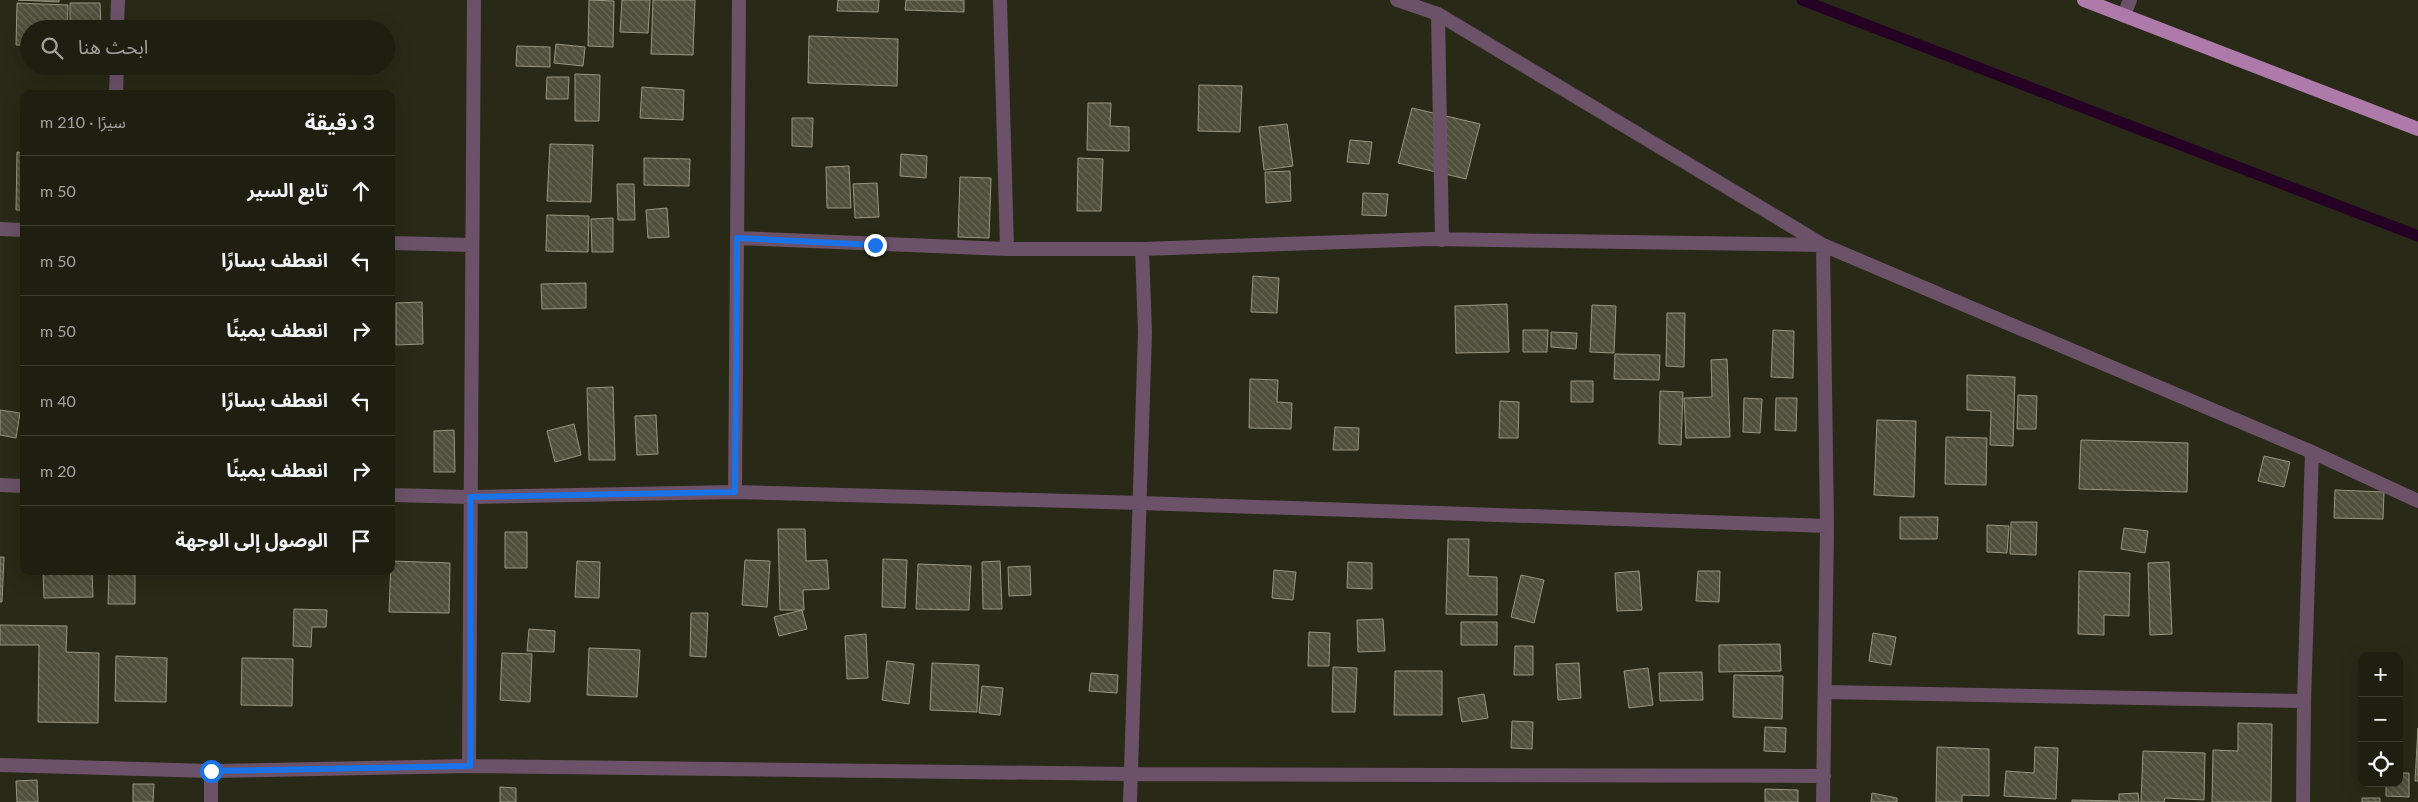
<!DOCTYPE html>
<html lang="ar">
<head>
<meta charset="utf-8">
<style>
  body { margin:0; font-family:Lato,"Noto Sans Arabic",sans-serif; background:#2c2c1f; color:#f1f3f6; direction:rtl }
  .controls { position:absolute; right:15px; bottom:15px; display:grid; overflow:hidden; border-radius:10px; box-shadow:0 5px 20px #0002 }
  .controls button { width:45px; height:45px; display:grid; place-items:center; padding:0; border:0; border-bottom:1px solid #3c3d31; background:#1f1f11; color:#f1f3f6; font:25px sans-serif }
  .stop { position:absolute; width:15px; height:15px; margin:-11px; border:4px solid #1a73e8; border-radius:50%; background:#fff }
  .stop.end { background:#1a73e8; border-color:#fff; box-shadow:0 1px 5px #0008 }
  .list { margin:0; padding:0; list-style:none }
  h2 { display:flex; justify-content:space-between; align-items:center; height:65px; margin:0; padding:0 20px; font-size:21px }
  h2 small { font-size:16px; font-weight:400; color:#a1a29f }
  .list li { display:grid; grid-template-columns:32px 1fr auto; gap:15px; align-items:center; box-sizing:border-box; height:70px; padding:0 20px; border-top:1px solid #3c3d31 }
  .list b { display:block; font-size:19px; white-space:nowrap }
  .list em { font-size:16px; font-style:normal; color:#a1a29f }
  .icon { flex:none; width:28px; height:28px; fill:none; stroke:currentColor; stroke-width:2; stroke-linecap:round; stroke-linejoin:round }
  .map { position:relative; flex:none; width:2418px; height:802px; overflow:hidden; direction:ltr }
  .search { position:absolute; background:#1f1f11; box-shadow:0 5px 20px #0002; left:20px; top:20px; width:375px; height:55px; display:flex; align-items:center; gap:12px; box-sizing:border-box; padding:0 18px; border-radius:28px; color:#a1a29f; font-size:19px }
  .panel { position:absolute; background:#1f1f11; box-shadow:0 5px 20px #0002; left:20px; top:90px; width:375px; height:485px; border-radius:10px; direction:rtl }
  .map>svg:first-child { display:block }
</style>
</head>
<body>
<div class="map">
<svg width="2418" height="802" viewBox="0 0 2418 802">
  <defs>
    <pattern id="building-back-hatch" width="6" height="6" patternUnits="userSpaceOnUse" patternTransform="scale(1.25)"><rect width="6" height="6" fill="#4f4f3c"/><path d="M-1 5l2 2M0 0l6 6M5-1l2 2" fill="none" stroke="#686857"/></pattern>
  </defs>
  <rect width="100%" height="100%" fill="#292917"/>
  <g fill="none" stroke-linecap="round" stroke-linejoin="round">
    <!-- stream -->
    <path stroke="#250024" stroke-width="11" d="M1802,0L2418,236"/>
  </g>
  <!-- building -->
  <path fill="url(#building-back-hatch)" stroke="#969681" d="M18,0H59V2Z
    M589,0L614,1L613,47L588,46Z
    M622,0H650L648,33L620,32Z
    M653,0H695L693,55L651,54Z
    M838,0H879L878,12L837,11Z
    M906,0H964V12L905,10Z
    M17,3L68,5L67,29H29V45H16Z
    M70,3H100L101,25L70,26Z
    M809,36L898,39L897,86L808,83Z
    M556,44L585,47L583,66L554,63Z
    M517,46L550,47V67L516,66Z
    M575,74L600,75L599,121H575Z
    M547,77H569L568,99H546Z
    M1199,85L1242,86L1240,132L1198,131Z
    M642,87L684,90L683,120L640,118Z
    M1088,103H1111L1110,126L1129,127V151L1087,150Z
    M1412,108L1480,124L1466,179L1398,163Z
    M792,118H813L812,147L792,146Z
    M1287,124L1293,166L1264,170L1259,127Z
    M1350,140L1372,142L1369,164L1347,162Z
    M550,144L593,145L591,202L547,201Z
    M17,152L24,153V210H16Z
    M901,154L927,156L926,178L900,176Z
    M644,158L690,159L689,186L644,185Z
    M1078,158L1103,159L1101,211H1077Z
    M849,166L851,208H827L826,167Z
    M1290,171L1291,201L1266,203L1265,172Z
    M960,177L991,178L989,238L958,237Z
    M877,183L879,217L855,218L853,184Z
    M617,184H634L635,220H618Z
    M1363,193L1388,194L1386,216L1362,215Z
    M667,208L669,237L648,238L646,210Z
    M547,215L589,216L588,252L546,251Z
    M613,218V252H592L591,219Z
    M1253,276L1279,278L1277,313L1251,312Z
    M586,283V308L542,309L541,284Z
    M422,302L423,344L396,345V303Z
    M1507,304L1509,352L1456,353L1455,306Z
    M1592,305L1616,306L1614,353L1590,352Z
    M1667,313H1685L1684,367L1666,366Z
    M1523,330H1548L1547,352H1523Z
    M1773,330L1794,331L1793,378L1771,377Z
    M1551,332L1577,333L1576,349L1551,347Z
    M1615,354L1660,355L1659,380L1614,379Z
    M1727,359L1730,437L1686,438L1684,398L1712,397L1711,360Z
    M1967,375L2015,377L2013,446L1990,445L1991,411L1967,410Z
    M1250,379L1278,380L1277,402L1292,403L1291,429L1249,428Z
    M1571,381H1593V402H1571Z
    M613,387L615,460H589L587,388Z
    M1660,391L1683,392L1681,445L1659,444Z
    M2018,395L2037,396L2036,429H2017Z
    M1744,398L1762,399L1760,433L1743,432Z
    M1776,398H1797L1796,431L1775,430Z
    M1500,401L1519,402L1518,438H1499Z
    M0,410L20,413L16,438L0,435Z
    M656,415L658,454L637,455L635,416Z
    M1877,420L1916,421L1914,497L1874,495Z
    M574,424L581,455L555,462L547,431Z
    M1335,427L1359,428L1358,450H1333Z
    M454,430L455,472H434V431Z
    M1946,437L1987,438L1986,485L1945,484Z
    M2081,440L2188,443L2187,492L2079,489Z
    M2264,456L2290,462L2284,487L2258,481Z
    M2335,490L2384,492L2383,519L2334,518Z
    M1900,517H1938L1937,539H1900Z
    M2011,522H2037L2036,555L2010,554Z
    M1987,525L2009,526L2007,553L1987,552Z
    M2124,528L2148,531L2145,553L2121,549Z
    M778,529H805L806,561L827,560L829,589L803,590L804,610H780Z
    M505,532H527V568H505Z
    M1448,539H1469L1468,576L1497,577V615L1446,614Z
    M0,557H4L2,602H0Z
    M883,559L907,560L905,608L882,607Z
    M745,560L770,561L767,607L742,605Z
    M391,561L450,563L449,613L389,612Z
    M577,561L600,562L599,598L575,597Z
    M1000,561L1002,609H983L982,562Z
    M1348,562L1372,563V589L1347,588Z
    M2169,562L2172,634L2150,635L2148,563Z
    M918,564L971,566L969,610L916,609Z
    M1030,566L1031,595L1009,596L1008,567Z
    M1274,570L1296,572L1293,600L1272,598Z
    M43,571H92L93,597L44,598Z
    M109,571H135V604H108Z
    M1639,571L1642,610L1617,611L1615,573Z
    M1698,571H1720L1719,602L1696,601Z
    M2079,571L2130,573L2129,616L2104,615V635L2078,634Z
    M1521,575L1544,580L1534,623L1511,617Z
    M294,609L327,610L326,627H312L311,647L293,646Z
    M802,610L807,629L779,636L774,617Z
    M691,613H708L706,657L690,656Z
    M1383,619L1385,651L1358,652L1357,620Z
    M1461,622H1497V645H1461Z
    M0,625L67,626L66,652L99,653L98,723L38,722L39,645H0Z
    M529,629L555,631L554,652L527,651Z
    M1309,632L1330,633L1329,666H1308Z
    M1873,633L1896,637L1891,665L1869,661Z
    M866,634L868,678L847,679L845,636Z
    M1780,644L1781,671L1719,672V645Z
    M1515,646H1533V675H1514Z
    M589,648L640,650L637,697L587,695Z
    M502,653L532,654L530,702L500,700Z
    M116,656L167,658L166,702L115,701Z
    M242,658L293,659L292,706L241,705Z
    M887,661L914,664L909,704L882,700Z
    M932,663L979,665L977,712L930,710Z
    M1579,663L1581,698L1558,700L1556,664Z
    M1333,667L1357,668L1355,712H1332Z
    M1648,668L1653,705L1629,708L1624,671Z
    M1395,671H1442V715H1394Z
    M1702,672L1703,700L1660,701L1659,673Z
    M1091,673L1118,675L1117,693L1089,691Z
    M1734,675L1783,676L1782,719L1733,717Z
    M982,686L1003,688L1000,715L979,713Z
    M1484,694L1488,718L1462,722L1458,698Z
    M1512,721L1533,722L1532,749L1511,748Z
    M2238,723L2272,724L2271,802H2212L2213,750L2238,751Z
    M1765,727L1786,728L1785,752L1764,751Z
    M2418,728V781H2415Z
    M1937,747L1989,749V796L1962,795V802H1936Z
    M2035,747L2058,748L2056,799L2004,796L2006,771L2034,773Z
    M2143,751L2205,753L2204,800L2165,798L2164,802H2141Z
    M2399,773H2409V797L2386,796V783H2399Z
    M37,780L38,802H17L16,781Z
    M133,784H154L153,802H133Z
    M500,787L516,788V802H500Z
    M1765,789L1798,790V802H1765Z
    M1872,793L1897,798V802H1871Z
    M2138,793L2139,802H2119V794Z
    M2362,798H2380V802H2362Z
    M2072,800L2118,801V802H2072Z"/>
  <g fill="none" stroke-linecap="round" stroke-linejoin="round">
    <!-- minor -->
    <path stroke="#6b5268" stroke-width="14" d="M1397,0L1438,14L1823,245L2312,452L2418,501
      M1438,14L1442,240
      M2124,15L2130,0
      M117,29L118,0
      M116,94L117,66
      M0,229L24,230
      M737,238L1007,249L1000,0
      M391,243L472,245
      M1007,249H1142L1432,239L1823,245L1827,526L1823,802
      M0,485L24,486
      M735,492L739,0
      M391,495L469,497L735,492L1141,503L1827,526
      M1825,692L2304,701
      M0,765L211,771L469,766L1131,774L1824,776
      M469,766L474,0
      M211,802V771
      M1130,802L1145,332L1142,249
      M2303,802L2304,701L2312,452"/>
    <!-- primary -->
    <path stroke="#ae7aa9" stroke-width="14" d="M2084,0L2418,129"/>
  </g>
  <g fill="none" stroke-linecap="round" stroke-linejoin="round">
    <!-- route -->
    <path stroke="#1a73e8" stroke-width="6" d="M211,771L470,766V497L735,492L737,238L875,245"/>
  </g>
</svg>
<div class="controls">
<button>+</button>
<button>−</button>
<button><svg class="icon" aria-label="locate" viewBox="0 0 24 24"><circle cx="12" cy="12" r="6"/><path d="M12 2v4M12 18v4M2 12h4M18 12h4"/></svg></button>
</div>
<div class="stop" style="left:211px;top:771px"></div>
<div class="stop end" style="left:875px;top:245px"></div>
<div class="search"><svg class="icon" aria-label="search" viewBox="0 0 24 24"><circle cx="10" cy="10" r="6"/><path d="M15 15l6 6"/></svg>ابحث هنا</div>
<section class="panel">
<h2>3 دقيقة<small>سيرًا · 210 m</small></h2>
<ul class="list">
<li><svg class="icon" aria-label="ahead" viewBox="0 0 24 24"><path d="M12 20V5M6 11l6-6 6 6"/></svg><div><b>تابع السير</b></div><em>50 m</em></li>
<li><svg class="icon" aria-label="left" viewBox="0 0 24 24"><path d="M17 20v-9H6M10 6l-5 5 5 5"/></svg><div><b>انعطف يسارًا</b></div><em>50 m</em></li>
<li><svg class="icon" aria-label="right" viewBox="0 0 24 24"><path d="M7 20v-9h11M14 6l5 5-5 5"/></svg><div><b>انعطف يمينًا</b></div><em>50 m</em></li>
<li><svg class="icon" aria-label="left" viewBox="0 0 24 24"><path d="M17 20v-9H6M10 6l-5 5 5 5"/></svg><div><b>انعطف يسارًا</b></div><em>40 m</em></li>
<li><svg class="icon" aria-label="right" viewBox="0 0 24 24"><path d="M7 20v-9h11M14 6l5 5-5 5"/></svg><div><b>انعطف يمينًا</b></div><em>20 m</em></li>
<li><svg class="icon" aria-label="arrive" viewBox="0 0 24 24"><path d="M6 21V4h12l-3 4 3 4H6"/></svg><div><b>الوصول إلى الوجهة</b></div></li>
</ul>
</section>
</div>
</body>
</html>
